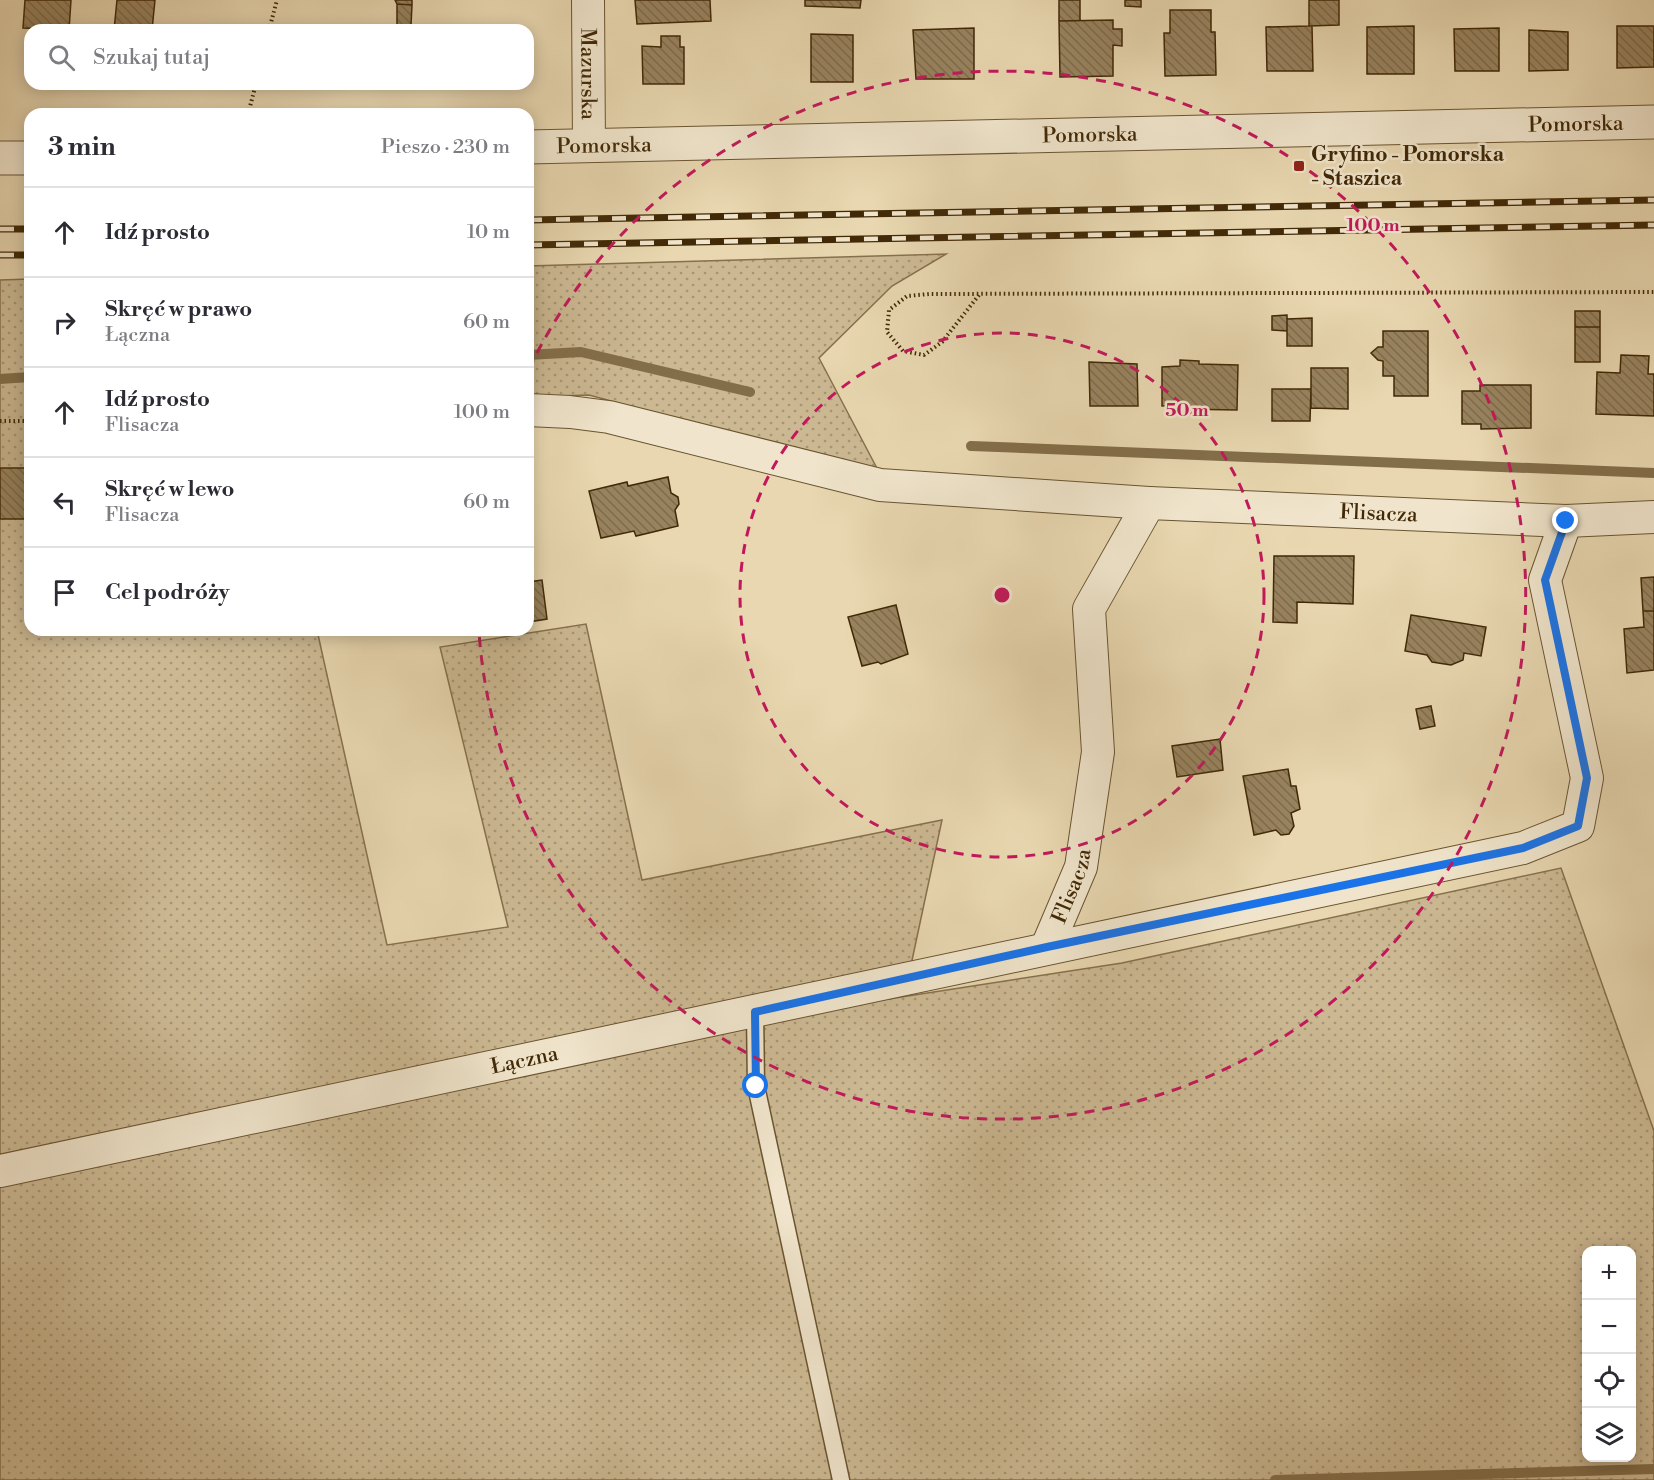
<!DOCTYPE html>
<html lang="pl">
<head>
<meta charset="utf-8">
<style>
  body { margin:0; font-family:"Libre Bodoni",serif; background:#f7f7f7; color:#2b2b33 }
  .controls { position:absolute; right:18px; bottom:18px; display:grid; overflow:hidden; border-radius:12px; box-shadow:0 3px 15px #0003 }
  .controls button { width:54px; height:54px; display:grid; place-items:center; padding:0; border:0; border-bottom:2px solid #e1e1e2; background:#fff; color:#2b2b33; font:30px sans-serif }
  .stop { position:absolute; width:18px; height:18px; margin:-14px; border:4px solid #1a73e8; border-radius:50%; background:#fff }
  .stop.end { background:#1a73e8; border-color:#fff; box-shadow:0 2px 6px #0008 }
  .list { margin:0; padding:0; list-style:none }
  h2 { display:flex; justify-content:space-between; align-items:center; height:78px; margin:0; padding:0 24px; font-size:26px }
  h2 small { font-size:20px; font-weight:400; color:#7c7c81 }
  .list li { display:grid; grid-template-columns:39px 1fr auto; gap:18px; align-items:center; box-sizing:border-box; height:90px; padding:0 24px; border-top:2px solid #e1e1e2 }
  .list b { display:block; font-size:22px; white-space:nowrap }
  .list p { margin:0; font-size:20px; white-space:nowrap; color:#7c7c81 }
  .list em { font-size:20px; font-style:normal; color:#7c7c81 }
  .icon { flex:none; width:33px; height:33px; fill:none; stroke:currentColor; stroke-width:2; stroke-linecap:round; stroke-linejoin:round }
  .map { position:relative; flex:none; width:1654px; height:1480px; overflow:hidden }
  .search { position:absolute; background:#fff; box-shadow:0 3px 15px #0003; left:24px; top:24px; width:510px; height:66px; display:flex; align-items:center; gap:15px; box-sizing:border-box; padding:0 21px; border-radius:18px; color:#7c7c81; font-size:22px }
  .panel { position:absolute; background:#fff; box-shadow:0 3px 15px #0003; left:24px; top:108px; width:510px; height:528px; border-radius:18px }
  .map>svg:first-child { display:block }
</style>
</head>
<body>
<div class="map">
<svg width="1654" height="1480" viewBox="0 0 1654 1480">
  <defs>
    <pattern id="grass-dots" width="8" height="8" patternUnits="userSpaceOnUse" patternTransform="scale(1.5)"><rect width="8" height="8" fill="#ccb993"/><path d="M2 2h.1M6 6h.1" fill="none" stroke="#a79676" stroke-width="1.8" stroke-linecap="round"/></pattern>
    <pattern id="building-back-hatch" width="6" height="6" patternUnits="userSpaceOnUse" patternTransform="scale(1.5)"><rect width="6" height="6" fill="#98835f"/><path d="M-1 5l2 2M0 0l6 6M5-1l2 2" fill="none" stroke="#7e6b4c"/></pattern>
  </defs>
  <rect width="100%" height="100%" fill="#e8d7b0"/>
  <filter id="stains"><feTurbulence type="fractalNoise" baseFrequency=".00333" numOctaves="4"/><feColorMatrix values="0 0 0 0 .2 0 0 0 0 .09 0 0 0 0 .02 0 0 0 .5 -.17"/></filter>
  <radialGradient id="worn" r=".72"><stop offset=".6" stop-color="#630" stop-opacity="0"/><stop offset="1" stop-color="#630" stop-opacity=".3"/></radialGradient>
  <!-- grass -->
  <path fill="url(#grass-dots)" stroke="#86714d" stroke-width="1.5" fill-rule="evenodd" d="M946,254L892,286L819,358L880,474L589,395L528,397V266Z
    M30,279V630H317L387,945L508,927L440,647L586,624L642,880L942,820L911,965L0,1156V280Z
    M1561,868L1654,1131V1480H0V1179L746,1021L1122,963ZM1586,1250H1632V1458H1586Z"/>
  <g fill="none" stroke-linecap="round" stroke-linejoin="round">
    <!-- stream -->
    <path stroke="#836e4a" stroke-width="10" d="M528,355L581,352L750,392
      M0,379L30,377
      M971,446L1654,473
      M1275,1480L1654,1469"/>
  </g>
  <!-- building -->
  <path fill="url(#building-back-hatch)" stroke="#412907" stroke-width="1.5" d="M25,0H71L69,30L23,28Z
    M117,0H155L152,30H114Z
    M395,0H412V5L397,4Z
    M635,0H710L711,21L637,24Z
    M805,0H861L860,8L805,6Z
    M1059,0H1080V21H1059Z
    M1125,0H1141V7L1125,6Z
    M1309,0H1339V25L1309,26Z
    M397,4L412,5L411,25H397Z
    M1170,10H1211V32H1215L1216,75L1165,76L1164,33H1170Z
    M1113,20V29H1122V46L1113,45V76L1060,77L1059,21Z
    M1309,26H1312L1313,71H1267L1266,27Z
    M1414,26V74H1367V27Z
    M1617,26H1654V67L1617,68Z
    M974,28V79H916L913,30Z
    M1499,28V71H1455L1454,29Z
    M1529,30L1568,32V70L1529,71Z
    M811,34L853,35V82H811Z
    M661,36H680V47H684V84H643L642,46L661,47Z
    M1575,311H1600V327H1575Z
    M1287,315V331L1272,330V316Z
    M1312,318V346H1287V319Z
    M1575,327H1600V362H1575Z
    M1383,331H1428V396H1394V376H1383V361L1378,360L1371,353L1378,347H1383Z
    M1621,355L1649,356L1648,374H1654V416L1596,414L1597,372L1620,373Z
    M1180,360L1199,361V364L1238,365L1237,410L1179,409V405L1162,406V367L1180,366Z
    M1089,362L1137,364L1138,406H1090Z
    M1311,368H1348V409L1311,408Z
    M1531,385V428L1481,429V424H1462V391H1480V385Z
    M1272,389H1311L1310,421H1272Z
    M0,468H29L28,519H0Z
    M668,477L671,493L678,497L679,504L675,510L678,526L636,536L634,531L601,538L589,491L627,482L628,486Z
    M1274,556H1354L1353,604L1297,602V623L1273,622Z
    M1654,577V611H1643L1641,578Z
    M542,580L547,619L528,622V582Z
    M896,605L908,654L881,664L878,662L862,666L848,617Z
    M1643,611H1654V670L1627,673L1624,629L1644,627Z
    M1411,615L1486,627L1481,656L1464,653L1463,660L1451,665L1432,662L1427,655L1405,651Z
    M1431,706L1435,726L1420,729L1416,709Z
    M1220,739L1223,770L1177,777L1172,746Z
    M1288,769L1291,786H1296L1300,809L1291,813L1294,826L1289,834L1281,835L1276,830L1254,835L1243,776Z"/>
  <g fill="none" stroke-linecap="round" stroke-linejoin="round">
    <!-- service casing -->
    <g stroke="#6b5431" stroke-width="19">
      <path id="service" d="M755,1012L756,1086L841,1480"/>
    </g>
    <!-- minor casing -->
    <g stroke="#6b5431" stroke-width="34">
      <g id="minor">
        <path id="s1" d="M588,0L589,146"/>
        <path d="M528,410L570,412L609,417L880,485L1149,503"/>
        <path id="s2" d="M1047,947L1081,867L1098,752L1089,609L1149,503L1566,521L1654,517"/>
        <path id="s3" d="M0,1171L1523,848L1578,826L1587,778L1545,580L1566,521"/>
      </g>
    </g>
    <!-- tertiary casing -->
    <g stroke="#6b5431" stroke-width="35">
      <g id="tertiary">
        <path id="s4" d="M528,147L1654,122"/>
        <path d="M0,158H30"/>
      </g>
    </g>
    <!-- path -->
    <path stroke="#412907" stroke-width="4" stroke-dasharray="1.5 3" stroke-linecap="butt" d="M269,30L277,0
      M248,114L256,84
      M979,295L942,342L924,355L903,351L887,332L889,310L907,296L929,294L1654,292
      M0,421H30"/>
    <!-- service -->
    <use href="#service" stroke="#f0e5cc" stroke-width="16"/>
    <!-- minor -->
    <use href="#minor" stroke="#f0e5cc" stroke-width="32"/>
    <!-- tertiary -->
    <use href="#tertiary" stroke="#f0e5cc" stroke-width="33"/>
    <!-- rail casing -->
    <g stroke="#412907" stroke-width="7">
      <path id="rail" d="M528,220L1654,200
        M0,229H30
        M528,245L1654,225
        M0,255H30"/>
    </g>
    <!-- rail -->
    <use href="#rail" stroke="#f0e5cc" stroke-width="4.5" stroke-dasharray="14" stroke-linecap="butt"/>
  </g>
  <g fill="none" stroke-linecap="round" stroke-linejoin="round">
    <!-- route -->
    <path stroke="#1a73e8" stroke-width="8" d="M756,1086L755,1012L1047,947L1523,848L1578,826L1587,778L1545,580L1566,521"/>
  </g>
  <!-- distance rings -->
  <g fill="none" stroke="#c2185b" stroke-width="3" stroke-dasharray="10 8">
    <circle cx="1002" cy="595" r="262"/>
    <path d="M529 369A524 524 0 1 1 479 632"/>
  </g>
  <!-- markers -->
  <rect fill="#8f2418" stroke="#f0e5cc" stroke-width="2" x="1293" y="160" width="12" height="12" rx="3"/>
  <g text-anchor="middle" stroke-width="5" stroke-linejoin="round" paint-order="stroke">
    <!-- street labels -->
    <g font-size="21" fill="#412907" stroke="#f0e5cc">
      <text dy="7" stroke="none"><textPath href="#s1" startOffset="74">Mazurska</textPath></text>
      <text dy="7" stroke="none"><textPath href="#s4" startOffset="1048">Pomorska</textPath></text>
      <text dy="7" stroke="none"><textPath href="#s4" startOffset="562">Pomorska</textPath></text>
      <text dy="7" stroke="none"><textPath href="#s4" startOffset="76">Pomorska</textPath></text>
      <text dy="7" stroke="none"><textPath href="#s2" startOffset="698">Flisacza</textPath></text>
      <text dy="7" stroke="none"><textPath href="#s2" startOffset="66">Flisacza</textPath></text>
      <text dy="7" stroke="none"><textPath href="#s3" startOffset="536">Łączna</textPath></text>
    </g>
    <!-- poi labels -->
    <g font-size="21" font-weight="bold" fill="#412907" stroke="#f0e5cc" text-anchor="start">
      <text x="1311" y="161">Gryfino - Pomorska<tspan x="1311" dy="24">- Staszica</tspan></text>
    </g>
  </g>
  <circle cx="1002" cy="595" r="9" fill="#c2185b" stroke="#f0e5cc" stroke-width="3"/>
  <g font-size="18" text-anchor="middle" font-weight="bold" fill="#c2185b" stroke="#f0e5cc" stroke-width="5" stroke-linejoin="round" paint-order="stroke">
    <text x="1373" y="231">100 m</text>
    <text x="1187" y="416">50 m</text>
  </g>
  <rect width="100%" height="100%" filter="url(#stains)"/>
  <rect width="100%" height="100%" fill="url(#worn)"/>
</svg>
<div class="controls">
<button>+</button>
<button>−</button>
<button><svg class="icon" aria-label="locate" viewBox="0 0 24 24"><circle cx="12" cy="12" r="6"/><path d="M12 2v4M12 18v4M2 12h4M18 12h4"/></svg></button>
<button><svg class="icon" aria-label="layers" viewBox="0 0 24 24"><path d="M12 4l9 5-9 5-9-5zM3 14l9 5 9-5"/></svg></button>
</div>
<div class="stop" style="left:756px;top:1086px"></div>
<div class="stop end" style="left:1566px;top:521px"></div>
<div class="search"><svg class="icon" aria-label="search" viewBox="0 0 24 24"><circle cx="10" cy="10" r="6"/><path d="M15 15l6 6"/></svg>Szukaj tutaj</div>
<section class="panel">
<h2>3 min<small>Pieszo · 230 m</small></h2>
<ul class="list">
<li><svg class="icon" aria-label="ahead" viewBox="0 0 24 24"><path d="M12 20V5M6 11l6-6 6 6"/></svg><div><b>Idź prosto</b></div><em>10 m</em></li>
<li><svg class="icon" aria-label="right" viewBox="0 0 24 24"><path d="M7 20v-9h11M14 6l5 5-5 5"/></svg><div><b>Skręć w prawo</b><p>Łączna</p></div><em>60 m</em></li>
<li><svg class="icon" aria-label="ahead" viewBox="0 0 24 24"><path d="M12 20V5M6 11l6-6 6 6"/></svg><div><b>Idź prosto</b><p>Flisacza</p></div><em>100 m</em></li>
<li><svg class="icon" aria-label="left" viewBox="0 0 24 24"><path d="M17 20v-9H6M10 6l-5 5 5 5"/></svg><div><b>Skręć w lewo</b><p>Flisacza</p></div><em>60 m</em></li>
<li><svg class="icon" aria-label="arrive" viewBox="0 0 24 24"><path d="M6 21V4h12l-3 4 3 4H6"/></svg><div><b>Cel podróży</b></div></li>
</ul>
</section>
</div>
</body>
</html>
